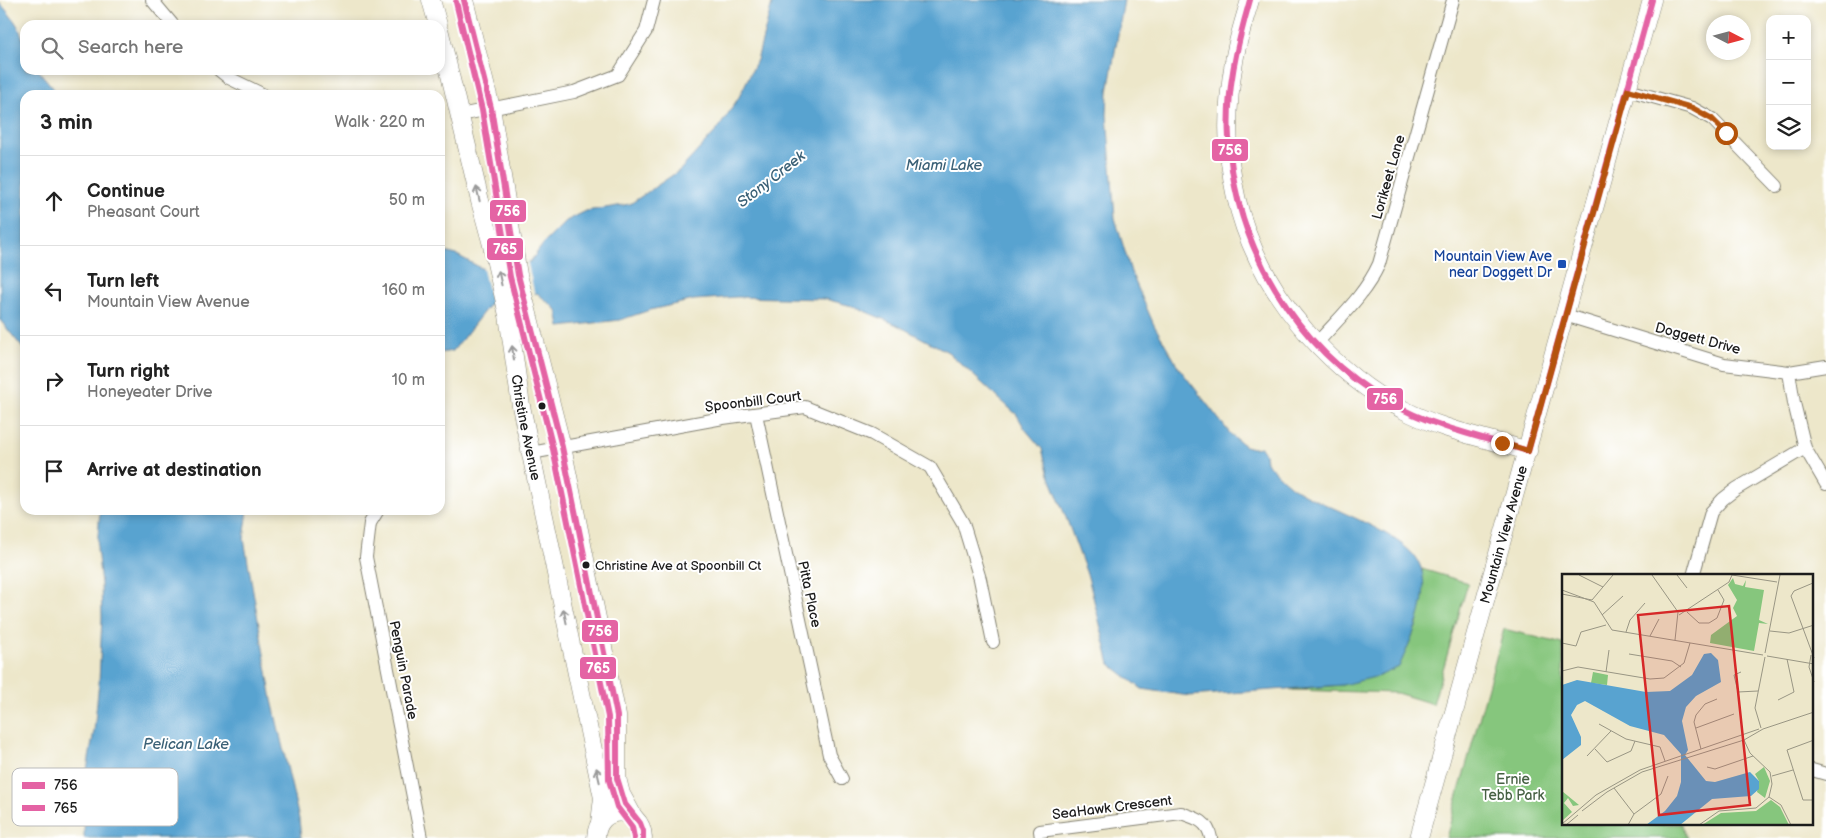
<!DOCTYPE html>
<html lang="en">
<head>
<meta charset="utf-8">
<style>
  body { margin:0; font-family:"Balsamiq Sans",sans-serif; background:#f6f6f6; color:#222 }
  .controls { position:absolute; right:15px; top:15px; display:grid; overflow:hidden; border-radius:10px; box-shadow:0 2px 8px #0003 }
  .controls button { width:45px; height:45px; display:grid; place-items:center; padding:0; border:0; border-bottom:1px solid #e0e0e0; background:#fff; color:#222; font:25px sans-serif }
  .compass { position:absolute; left:1706px; top:15px; width:45px; height:45px; border-radius:50%; background:#fff; box-shadow:0 2px 8px #0003; rotate:96deg }
  .stop { position:absolute; width:15px; height:15px; margin:-11px; border:4px solid #b45309; border-radius:50%; background:#fff }
  .stop.end { background:#b45309; border-color:#fff; box-shadow:0 1px 5px #0008 }
  .list { margin:0; padding:0; list-style:none }
  h2 { display:flex; justify-content:space-between; align-items:center; height:65px; margin:0; padding:0 20px; font-size:21px }
  h2 small { font-size:16px; font-weight:400; color:#767676 }
  .list li { display:grid; grid-template-columns:32px 1fr auto; gap:15px; align-items:center; box-sizing:border-box; height:90px; padding:0 20px; border-top:1px solid #e0e0e0 }
  .list b { display:block; font-size:19px; white-space:nowrap }
  .list p { margin:0; font-size:16px; white-space:nowrap; color:#767676 }
  .list em { font-size:16px; font-style:normal; color:#767676 }
  .icon { flex:none; width:28px; height:28px; fill:none; stroke:currentColor; stroke-width:2; stroke-linecap:round; stroke-linejoin:round }
  .map { position:relative; flex:none; width:1826px; height:838px; overflow:hidden }
  .search { position:absolute; background:#fff; box-shadow:0 2px 8px #0003; left:20px; top:20px; width:425px; height:55px; display:flex; align-items:center; gap:12px; box-sizing:border-box; padding:0 18px; border-radius:15px; color:#767676; font-size:19px }
  .panel { position:absolute; background:#fff; box-shadow:0 2px 8px #0003; left:20px; top:90px; width:425px; height:425px; border-radius:15px }
  .map>svg:first-child { display:block }
</style>
</head>
<body>
<div class="map">
<svg width="1826" height="838" viewBox="0 0 1826 838">
  <rect width="100%" height="100%" fill="#fff"/>
  <filter id="ink" filterUnits="userSpaceOnUse"><feTurbulence type="fractalNoise" baseFrequency=".02" numOctaves="2"/><feDisplacementMap in="SourceGraphic" scale="10" xChannelSelector="R" yChannelSelector="G"/><feConvolveMatrix kernelMatrix="1 2 1 2 8 2 1 2 1" color-interpolation-filters="sRGB"/></filter>
  <filter id="wash" filterUnits="userSpaceOnUse"><feTurbulence type="fractalNoise" baseFrequency=".0096" numOctaves="4" result="noise"/><feDisplacementMap in="SourceGraphic" scale="20" xChannelSelector="R" yChannelSelector="G"/><feGaussianBlur stdDeviation="1.12" result="paint"/><feColorMatrix in="noise" values="0 0 0 0 0 0 0 0 0 0 0 0 0 0 0 0 0 1.4 0 .05"/><feComposite in="paint" operator="in"/></filter>
  <g filter="url(#wash)">
    <rect width="100%" height="100%" fill="#ede7ca"/>
    <!-- green -->
    <path fill="#86c67d" stroke="#51714c" d="M1422,569L1468,583L1433,704L1397,693L1290,690L1342,685L1398,667L1417,625L1423,595Z
      M1504,629L1563,644L1564,824H1681L1687,838H1446Z"/>
    <!-- water -->
    <path fill="#58a3d0" stroke="#3a6076" d="M773,0H1124L1108,92L1107,115L1115,218L1131,272L1154,325L1179,368L1232,436L1245,446L1253,448L1261,447L1265,454L1266,462C1274,470 1282,479 1291,486C1321,508 1410,532 1421,568C1431,600 1411,639 1399,667L1379,676L1342,685L1189,696L1142,689L1110,664L1088,577L1067,520L1049,475L1042,449L1025,429L1017,415L948,352L895,324L876,316L852,306L825,299L737,297L694,300L650,310L620,320L560,327L557,310L537,293L489,305L453,351L440,353V251L457,255L483,269L530,262L544,243L566,221L586,211L630,204L680,170L718,129L739,97L757,60Z
      M0,3C23,29 25,36 25,70H38L59,95H25V351L0,320Z
      M100,510H248L244,539L272,700L299,819L301,838H84L85,781L94,731L99,682L102,617L101,584L97,548Z"/>
    <!-- pier -->
    <path fill="#ede7ca" d="M527,260L535,296L492,307L482,265Z"/>
  </g>
  <g filter="url(#ink)">
    <g fill="none" stroke-linecap="round" stroke-linejoin="round">
      <!-- street casing -->
      <g stroke="#848273" stroke-width="14">
        <path id="street" d="M152,0L173,25
          M219,70L229,78L264,95
          M1628,90L1692,108L1712,119L1777,186
          M460,115L574,92L618,75L646,31L654,0
          M1565,315L1724,364L1789,372L1826,366
          M1317,343C1339,318 1365,295 1379,264L1453,0
          M1789,372L1794,403L1805,448L1826,484
          M756,414L829,755L842,779
          M531,453L723,418L805,407L872,434L930,467L963,523L980,579L993,642
          M378,510L370,523L366,557L421,838
          M1693,576L1711,512L1723,499L1736,489L1805,448
          M1812,770L1826,774
          M1041,838L1040,831L1181,813C1196,818 1208,821 1211,838"/>
      </g>
      <!-- secondary casing -->
      <g stroke="#848273" stroke-width="19">
        <g id="secondary">
          <path d="M431,0L438,25"/>
          <path d="M464,0L491,108L518,275L562,447L617,716V778L621,794L633,816"/>
          <path d="M1250,0C1244,21 1237,41 1234,62C1216,164 1240,256 1308,334C1335,364 1366,391 1402,409C1441,430 1486,438 1528,451"/>
          <path id="s1" d="M440,33L480,201L491,241L508,315L521,406L603,798L600,823"/>
          <path d="M596,838C597,804 642,804 643,838"/>
          <path id="s2" d="M1419,838L1652,0"/>
        </g>
      </g>
      <!-- street -->
      <use href="#street" stroke="#fff" stroke-width="12"/>
      <!-- secondary -->
      <use href="#secondary" stroke="#fff" stroke-width="18"/>
      <!-- bus-1 casing -->
      <g stroke="#fff" stroke-width="10">
        <path id="bus-1" d="M464,0L491,108L518,275L562,447L617,716V778L625,804L640,823L643,831V838
          M1250,0C1237,45 1226,91 1229,138C1234,245 1295,348 1389,402C1432,427 1481,437 1528,451
          M1528,451L1652,0"/>
      </g>
      <!-- bus-2 casing -->
      <g stroke="#fff" stroke-width="10">
        <path id="bus-2" d="M456,2L482,110L510,277L553,449L608,717L609,780L617,807L632,827L634,838"/>
      </g>
      <!-- bus-1 -->
      <use href="#bus-1" stroke="#e463a4" stroke-width="6"/>
      <!-- bus-2 -->
      <use href="#bus-2" stroke="#e463a4" stroke-width="6"/>
    </g>
    <!-- one-way arrows -->
    <defs><path id="oneway-shaft" d="M-6 0H5M1.5-3L5.5 0L1.5 3" fill="none" stroke-width="1.6" stroke-linecap="round" stroke-linejoin="round" transform="scale(1.25)"/></defs>
    <g stroke="#999">
      <use href="#oneway-shaft" transform="translate(478 194) rotate(-103)"/>
      <use href="#oneway-shaft" transform="translate(500 278) rotate(-102)"/>
      <use href="#oneway-shaft" transform="translate(513 353) rotate(-98)"/>
      <use href="#oneway-shaft" transform="translate(565 616) rotate(-102)"/>
      <use href="#oneway-shaft" transform="translate(598 775) rotate(-103)"/>
    </g>
  </g>
  <g fill="none" stroke-linecap="round" stroke-linejoin="round" filter="url(#ink)">
    <!-- route -->
    <path stroke="#b45309" stroke-width="6" d="M1502,443L1528,451L1628,90L1692,108L1712,119L1726,133"/>
  </g>
  <!-- markers -->
  <rect fill="#1a4fb4" stroke="#fff" stroke-width="2" x="1557" y="259" width="10" height="10" rx="2.5"/>
  <g fill="#1c1c1c" stroke="#fff" stroke-width="2">
    <circle cx="542" cy="406" r="4.5"/>
    <circle cx="586" cy="565" r="4.5"/>
  </g>
  <g text-anchor="middle" stroke-width="4" stroke-linejoin="round" paint-order="stroke">
    <!-- bus labels -->
    <g font-size="13" fill="#1c1c1c" stroke="#fff" text-anchor="start">
      <text x="595" y="570">Christine Ave at Spoonbill Ct</text>
    </g>
    <!-- street labels -->
    <g font-size="14" fill="#1c1c1c" stroke="#fff">
      <text transform="translate(1388 177) rotate(-74)" y="5">Lorikeet Lane</text>
      <text transform="translate(1698 338) rotate(15)" y="5">Doggett Drive</text>
      <text transform="translate(753 401) rotate(-7)" y="5">Spoonbill Court</text>
      <text dy="5" stroke="none"><textPath href="#s1" startOffset="404">Christine Avenue</textPath></text>
      <text dy="5" stroke="none"><textPath href="#s2" startOffset="315">Mountain View Avenue</textPath></text>
      <text transform="translate(810 594) rotate(78)" y="5">Pitta Place</text>
      <text transform="translate(404 670) rotate(79)" y="5">Penguin Parade</text>
      <text transform="translate(1112 807) rotate(-7)" y="5">SeaHawk Crescent</text>
    </g>
    <!-- transit labels -->
    <g font-size="14" fill="#164399" stroke="#fff" text-anchor="end">
      <text x="1552" y="261">Mountain View Ave<tspan x="1552" dy="16">near Doggett Dr</tspan></text>
    </g>
    <!-- park labels -->
    <g font-size="14" fill="#466043" stroke="#fff">
      <text x="1513" y="784">Ernie<tspan x="1513" dy="16">Tebb Park</tspan></text>
    </g>
    <!-- water labels -->
    <g font-size="15" font-style="italic" fill="#3a6076" stroke="#fff">
      <text x="944" y="170">Miami Lake</text>
      <text transform="translate(771 179) rotate(-38)" y="5">Stony Creek</text>
      <text x="186" y="749">Pelican Lake</text>
    </g>
  </g>
  <!-- overview -->
  <g transform="translate(1562 574)">
    <rect width="251" height="251" fill="#ede7ca"/>
    <path d="M171,4L173,10L181,12L184,6L183,13L202,16L197,46L206,50L197,49L192,77L148,69L149,61L175,42L171,34L175,26L166,11ZM31,98L46,101L45,111L29,109ZM202,193L208,207L203,224L195,218L197,207L193,200ZM0,217L17,231L11,232L6,224L2,229L10,238L0,247ZM209,226L218,233L227,251H140L159,239L194,237Z" fill="#86c67d"/>
    <path d="M149,79L156,86L159,108L134,122L124,133L120,147L126,176L123,181L144,207L153,208L188,198L197,207V215L189,222L150,225L118,251H84L103,237L115,222L119,208V180L102,161L68,152L23,127L15,131L9,141L19,163V171L0,186V111L15,106L84,118L108,117L130,101L142,80Z" fill="#58a3d0"/>
    <path fill="none" stroke="#999684" stroke-width="1" d="M17,1L41,13M90,1L116,38L113,66M115,1L125,14M170,1L215,8M251,9L232,17L229,22L252,84M0,16L32,28L50,56L201,81M0,20L30,26M30,26L51,1M125,38L137,49H147L155,44L162,26L156,16M40,41L61,22M117,41L167,8L170,1M208,57L227,59L252,51M64,58L68,46L83,29M88,62L97,45M0,69L14,72L19,58L44,51M203,79L218,1M67,80L110,87L119,93M249,81L247,93L252,108M205,82L252,90M0,97L16,93L88,105L102,104L122,89L128,69M44,98L47,76M179,98L172,101L176,118L196,117M216,126L232,118L225,85M37,150L64,165L98,173L103,187M134,154L172,140M199,154L193,134L203,83M252,166L225,176L241,226H252M33,175L45,188L69,177L73,167M139,175L132,148L134,141L143,130L155,125M25,182L49,157M145,193L153,195L191,182M210,202L231,196M52,214L72,240M207,223L219,231L229,251M20,237L45,218L80,198L182,166L201,155L252,138M0,250L34,221L78,196L197,155M4,251L16,241M66,251L72,240L99,220L106,202M137,251L157,237L194,234L207,223L210,210L208,198L188,179L182,166"/>
    <path fill="#d62828" fill-opacity="0.15" stroke="#d62828" stroke-width="2.5" d="M167,32L188,231L97,241L76,41Z"/>
    <rect width="251" height="251" fill="none" stroke="#1c1c1c" stroke-width="2.5"/>
  </g>
  <!-- legend -->
  <rect x="12" y="768" width="166" height="58" rx="8" fill="#fff" stroke="#bbb" stroke-width="1"/>
  <rect x="22" y="782" width="23" height="7" fill="#e463a4"/>
  <rect x="22" y="805" width="23" height="6" fill="#e463a4"/>
  <g font-size="14" fill="#1c1c1c">
    <text x="54" y="790">756</text>
    <text x="54" y="813">765</text>
  </g>
  <g stroke="#fff" stroke-width="2">
    <rect x="1211" y="138" width="38" height="24" rx="5" fill="#e463a4"/>
    <rect x="489" y="199" width="38" height="24" rx="5" fill="#e463a4"/>
    <rect x="486" y="237" width="38" height="24" rx="5" fill="#e463a4"/>
    <rect x="1366" y="387" width="38" height="24" rx="5" fill="#e463a4"/>
    <rect x="581" y="619" width="38" height="24" rx="5" fill="#e463a4"/>
    <rect x="579" y="656" width="38" height="24" rx="5" fill="#e463a4"/>
  </g>
  <g font-size="14" text-anchor="middle" font-weight="bold" fill="#fff">
    <text x="1230" y="155">756</text>
    <text x="508" y="216">756</text>
    <text x="505" y="254">765</text>
    <text x="1385" y="404">756</text>
    <text x="600" y="636">756</text>
    <text x="598" y="673">765</text>
  </g>
</svg>
<div class="controls">
<button>+</button>
<button>−</button>
<button><svg class="icon" aria-label="layers" viewBox="0 0 24 24"><path d="M12 4l9 5-9 5-9-5zM3 14l9 5 9-5"/></svg></button>
</div>
<svg class="compass" viewBox="-18 -18 36 36"><path d="M0-13l5 13h-10z" fill="#e53935"/><path d="M0 13l5-13h-10z" fill="#767676"/></svg>
<div class="stop" style="left:1726px;top:133px"></div>
<div class="stop end" style="left:1502px;top:443px"></div>
<div class="search"><svg class="icon" aria-label="search" viewBox="0 0 24 24"><circle cx="10" cy="10" r="6"/><path d="M15 15l6 6"/></svg>Search here</div>
<section class="panel">
<h2>3 min<small>Walk · 220 m</small></h2>
<ul class="list">
<li><svg class="icon" aria-label="ahead" viewBox="0 0 24 24"><path d="M12 20V5M6 11l6-6 6 6"/></svg><div><b>Continue</b><p>Pheasant Court</p></div><em>50 m</em></li>
<li><svg class="icon" aria-label="left" viewBox="0 0 24 24"><path d="M17 20v-9H6M10 6l-5 5 5 5"/></svg><div><b>Turn left</b><p>Mountain View Avenue</p></div><em>160 m</em></li>
<li><svg class="icon" aria-label="right" viewBox="0 0 24 24"><path d="M7 20v-9h11M14 6l5 5-5 5"/></svg><div><b>Turn right</b><p>Honeyeater Drive</p></div><em>10 m</em></li>
<li><svg class="icon" aria-label="arrive" viewBox="0 0 24 24"><path d="M6 21V4h12l-3 4 3 4H6"/></svg><div><b>Arrive at destination</b></div></li>
</ul>
</section>
</div>
</body>
</html>
